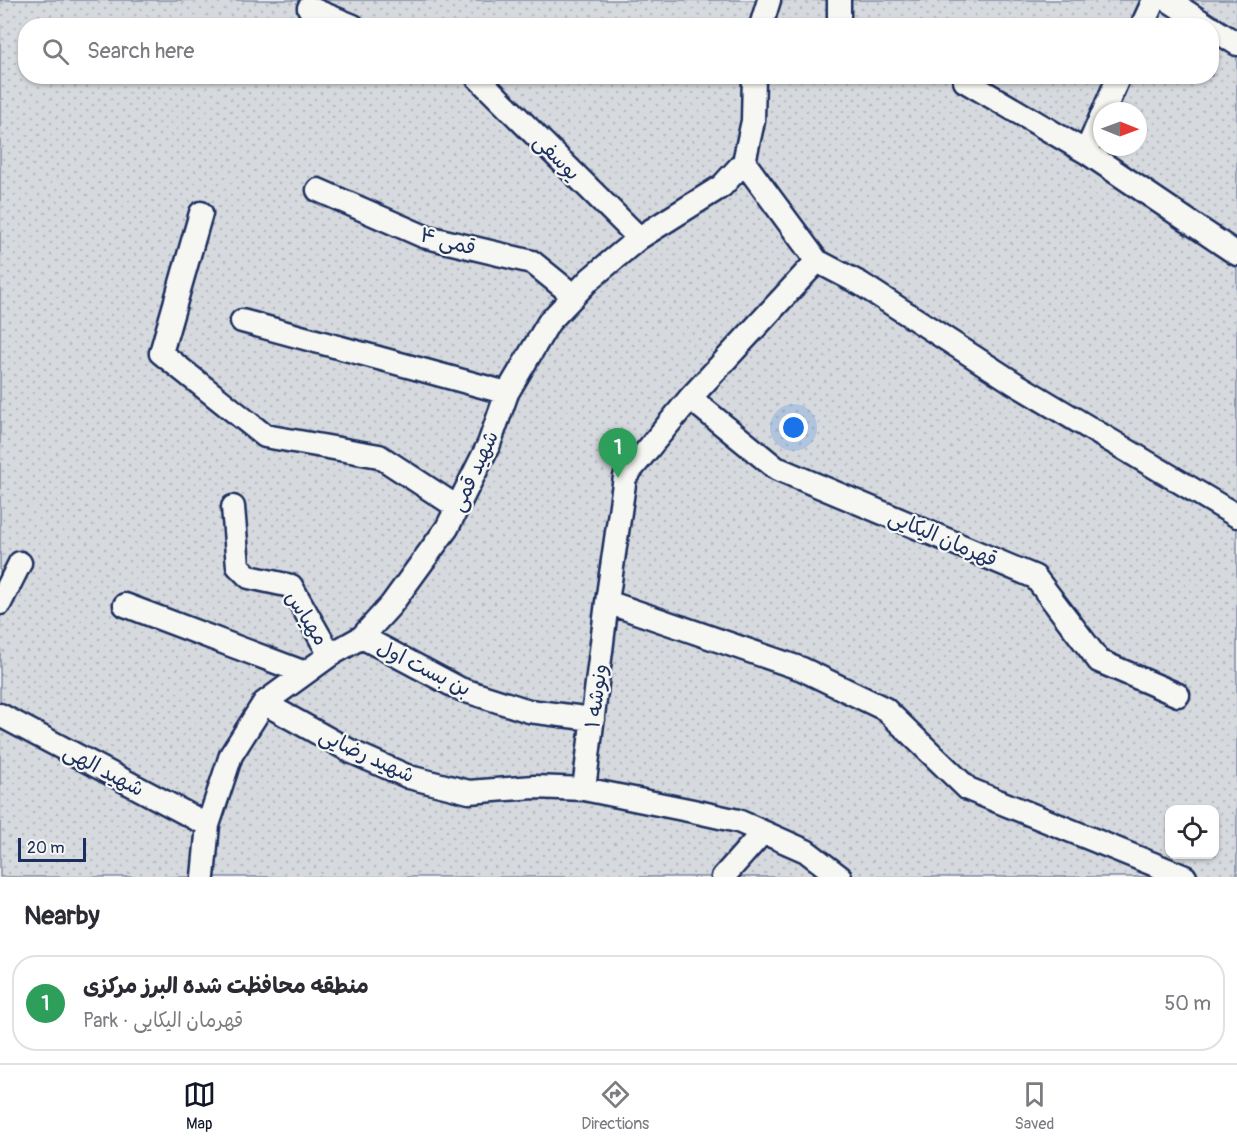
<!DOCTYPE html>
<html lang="en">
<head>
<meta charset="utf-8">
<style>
  body { margin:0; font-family:Pangolin,"Playpen Sans Arabic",sans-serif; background:#f7f7f7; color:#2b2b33 }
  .controls { position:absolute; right:18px; bottom:18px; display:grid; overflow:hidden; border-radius:12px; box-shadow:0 2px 4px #0004 }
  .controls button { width:54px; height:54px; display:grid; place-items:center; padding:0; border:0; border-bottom:2px solid #e1e1e2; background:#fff; color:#2b2b33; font:30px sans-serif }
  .compass { position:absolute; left:1093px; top:102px; width:54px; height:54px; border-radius:50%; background:#fff; box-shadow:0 2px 4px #0004; rotate:91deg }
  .scale { position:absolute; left:18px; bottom:15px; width:68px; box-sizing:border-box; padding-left:6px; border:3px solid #1b2f5e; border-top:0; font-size:16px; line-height:21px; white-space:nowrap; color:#1b2f5e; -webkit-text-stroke:4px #f6f6f2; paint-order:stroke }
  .you { position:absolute; left:794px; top:428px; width:21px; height:21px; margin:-15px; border:4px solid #fff; border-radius:50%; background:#1a73e8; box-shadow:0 0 0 9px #1a73e833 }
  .badge { display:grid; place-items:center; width:39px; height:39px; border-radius:50%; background:#111827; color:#fff; font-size:20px; font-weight:700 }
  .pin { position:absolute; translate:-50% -50px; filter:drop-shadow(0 2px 3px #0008) }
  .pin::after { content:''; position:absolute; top:32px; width:21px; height:18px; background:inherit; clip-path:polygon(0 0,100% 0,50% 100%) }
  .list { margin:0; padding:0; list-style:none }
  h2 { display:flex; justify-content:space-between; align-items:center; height:78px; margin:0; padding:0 24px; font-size:26px }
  h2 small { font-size:20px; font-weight:400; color:#7c7c81 }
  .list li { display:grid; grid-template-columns:39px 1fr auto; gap:18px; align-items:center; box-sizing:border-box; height:96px; margin:0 12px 12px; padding:0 12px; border:2px solid #e1e1e2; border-radius:24px }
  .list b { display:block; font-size:22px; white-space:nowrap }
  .list p { margin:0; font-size:20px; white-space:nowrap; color:#7c7c81 }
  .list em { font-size:20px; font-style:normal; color:#7c7c81 }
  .icon { flex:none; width:33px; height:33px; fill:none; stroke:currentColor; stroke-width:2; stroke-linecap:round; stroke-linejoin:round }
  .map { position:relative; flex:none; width:1237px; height:877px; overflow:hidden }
  .search { position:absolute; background:#fff; box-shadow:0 2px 4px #0004; left:18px; right:18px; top:18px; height:66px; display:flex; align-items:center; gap:15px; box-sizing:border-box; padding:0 21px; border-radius:24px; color:#7c7c81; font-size:22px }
  .sheet { height:186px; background:#fff }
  nav { display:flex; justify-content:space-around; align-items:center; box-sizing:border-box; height:84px; border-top:2px solid #e1e1e2; background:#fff; font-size:16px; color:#7c7c81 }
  nav a { display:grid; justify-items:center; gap:3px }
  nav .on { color:#111827 }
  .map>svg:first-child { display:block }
</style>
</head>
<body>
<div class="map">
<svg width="1237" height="877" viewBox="0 0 1237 877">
  <defs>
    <pattern id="park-dots" width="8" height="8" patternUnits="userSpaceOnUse" patternTransform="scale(1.5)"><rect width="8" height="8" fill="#d6d9dd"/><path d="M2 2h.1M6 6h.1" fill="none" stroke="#b7bbc0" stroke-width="1.8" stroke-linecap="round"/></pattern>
  </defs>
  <rect width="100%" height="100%" fill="#f6f6f2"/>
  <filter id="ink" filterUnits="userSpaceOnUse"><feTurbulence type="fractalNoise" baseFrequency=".0167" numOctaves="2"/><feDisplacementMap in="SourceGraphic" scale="12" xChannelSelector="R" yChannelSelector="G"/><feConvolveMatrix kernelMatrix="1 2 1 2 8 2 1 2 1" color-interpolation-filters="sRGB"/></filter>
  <g filter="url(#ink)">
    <!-- park -->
    <path fill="url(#park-dots)" stroke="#78849e" stroke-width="1.5" fill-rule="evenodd" d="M0,0H1237V877H0ZM26,26H1212V76H26ZM1102,111H1138V147H1102ZM1170,810H1214V854H1170Z"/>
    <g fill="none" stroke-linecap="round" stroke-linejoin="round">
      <!-- minor casing -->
      <g stroke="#1b2f5e" stroke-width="27">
        <path id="minor" d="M1168,0L1208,26
          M309,8L353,26
          M761,26L769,0
          M839,26V0
          M1142,26L1154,0
          M1212,28L1237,44
          M476,76L639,238
          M965,81L1086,152
          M1104,111L1119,76
          M1102,115L1086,152L1237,254
          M744,162L817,261L861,284L1014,383L1237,516
          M318,190L423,236L532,262L574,296
          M201,213L161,353L265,436L379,456L457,507
          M242,321L507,393
          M690,398L776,468L1035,577L1099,661L1178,695
          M233,507L238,566L249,577L291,586L330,655
          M607,602L802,669L885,709L968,789L1185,877
          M0,603L20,563
          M125,605L305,673
          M362,637L460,689L529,711L593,719
          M264,703L352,752L409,777L469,792L534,787L584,789L693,811L738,821L806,851L840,877
          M0,715L208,825
          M584,789L607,602L625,477L690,398L817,261
          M203,877L208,825L231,755L264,703L330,655L362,637L391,605L447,528L489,444L507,393L549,322L590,279L639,238L722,186L744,162L753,121L754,76
          M723,877L763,832"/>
      </g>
      <!-- minor -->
      <use href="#minor" stroke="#f6f6f2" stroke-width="22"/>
    </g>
  </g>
  <g text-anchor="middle" stroke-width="4.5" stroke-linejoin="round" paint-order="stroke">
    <!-- street labels -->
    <g font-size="21" fill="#1b2f5e" stroke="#f6f6f2">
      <text transform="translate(557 157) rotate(45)" y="7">یوسفی</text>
      <text transform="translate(448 241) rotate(15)" y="7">قمی ۴</text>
      <text transform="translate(474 471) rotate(-65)" y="7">شهید قمی</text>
      <text transform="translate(943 538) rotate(23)" y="7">قهرمان الیکایی</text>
      <text transform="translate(307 618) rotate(57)" y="7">مهیاس</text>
      <text transform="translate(424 668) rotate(26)" y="7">بن بست اول</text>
      <text transform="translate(596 696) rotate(-83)" y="7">ونوشه ۱</text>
      <text transform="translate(367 755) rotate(25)" y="7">شهید رضایی</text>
      <text transform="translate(104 770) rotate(28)" y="7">شهید الهی</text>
    </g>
  </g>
</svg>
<div class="controls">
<button><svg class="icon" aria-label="locate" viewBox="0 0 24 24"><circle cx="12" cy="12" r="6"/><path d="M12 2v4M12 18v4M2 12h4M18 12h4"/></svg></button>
</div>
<svg class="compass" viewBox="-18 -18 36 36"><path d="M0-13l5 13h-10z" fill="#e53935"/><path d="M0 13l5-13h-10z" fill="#7c7c81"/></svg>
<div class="scale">20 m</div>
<div class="you"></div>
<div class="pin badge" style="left:618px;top:478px;background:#2e9e5b">1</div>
<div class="search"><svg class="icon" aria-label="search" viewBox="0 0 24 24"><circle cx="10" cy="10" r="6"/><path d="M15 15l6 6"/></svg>Search here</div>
</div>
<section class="sheet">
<h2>Nearby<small></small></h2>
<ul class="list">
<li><span class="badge" style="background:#2e9e5b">1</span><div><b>منطقه محافظت شده البرز مرکزی</b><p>Park · قهرمان الیکایی</p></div><em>50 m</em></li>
</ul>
</section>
<nav>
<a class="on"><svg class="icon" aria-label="map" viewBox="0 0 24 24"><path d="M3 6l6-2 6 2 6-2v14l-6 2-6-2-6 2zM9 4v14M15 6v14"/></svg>Map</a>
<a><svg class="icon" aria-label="directions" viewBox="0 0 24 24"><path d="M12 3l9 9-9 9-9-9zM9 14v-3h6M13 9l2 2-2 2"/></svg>Directions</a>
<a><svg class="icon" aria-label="saved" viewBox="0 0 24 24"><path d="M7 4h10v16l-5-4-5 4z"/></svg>Saved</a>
</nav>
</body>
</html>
